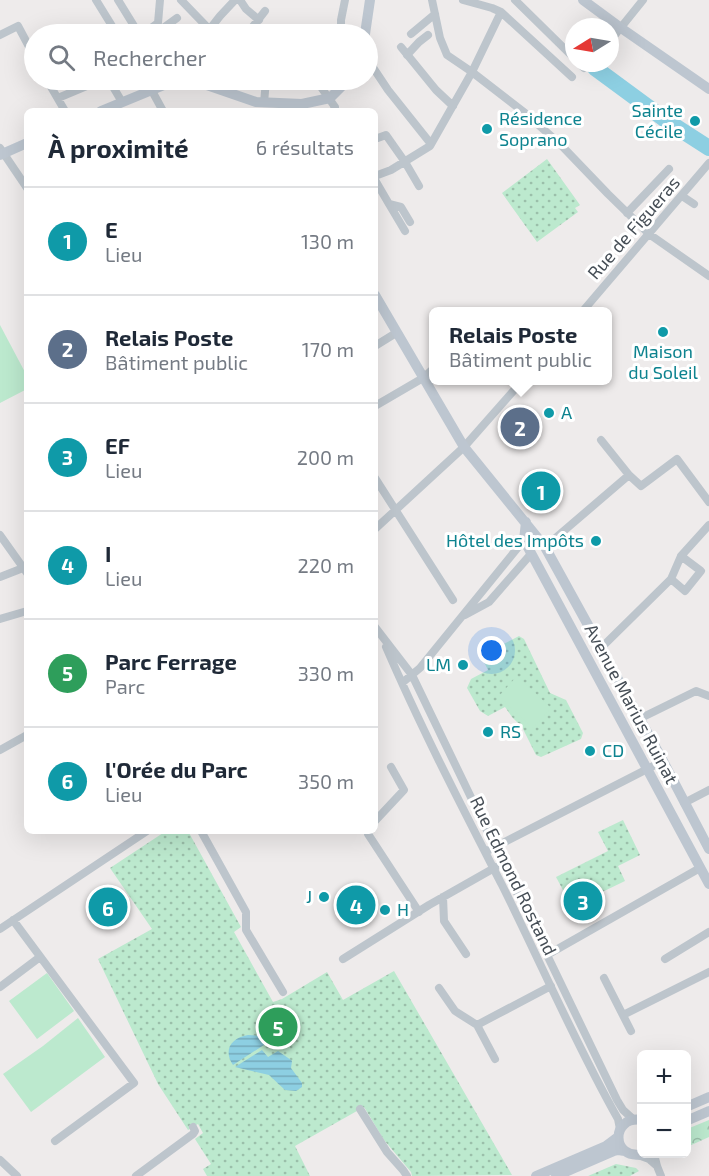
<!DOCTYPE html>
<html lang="fr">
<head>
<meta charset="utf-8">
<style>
  body { margin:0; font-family:"Exo 2",sans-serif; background:#f2f2f3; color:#1f2937 }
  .controls { position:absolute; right:18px; bottom:18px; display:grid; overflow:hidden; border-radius:9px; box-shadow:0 6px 24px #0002 }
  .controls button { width:54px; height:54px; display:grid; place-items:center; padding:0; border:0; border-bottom:2px solid #e0e1e3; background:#fff; color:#1f2937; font:30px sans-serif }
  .compass { position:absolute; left:565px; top:18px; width:54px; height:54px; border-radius:50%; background:#fff; box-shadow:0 6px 24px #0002; rotate:259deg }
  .you { position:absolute; left:492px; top:651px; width:21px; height:21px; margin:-15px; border:4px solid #fff; border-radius:50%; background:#1a73e8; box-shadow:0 0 0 9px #1a73e833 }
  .badge { display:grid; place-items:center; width:39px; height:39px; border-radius:50%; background:#7c3aed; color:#fff; font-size:20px; font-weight:700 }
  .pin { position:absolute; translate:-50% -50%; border:3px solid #fff; box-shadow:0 2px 6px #0006 }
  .popup { position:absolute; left:429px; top:307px; width:183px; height:78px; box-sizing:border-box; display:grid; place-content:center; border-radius:9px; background:#fff; filter:drop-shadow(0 2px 4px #0005); font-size:20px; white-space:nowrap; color:#747a83 }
  .popup b { font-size:22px; color:#1f2937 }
  .popup::after { content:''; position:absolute; left:50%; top:100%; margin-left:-12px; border:12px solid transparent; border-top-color:#fff }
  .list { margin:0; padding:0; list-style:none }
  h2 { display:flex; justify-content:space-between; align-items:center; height:78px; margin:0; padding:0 24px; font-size:26px }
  h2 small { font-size:20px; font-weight:400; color:#747a83 }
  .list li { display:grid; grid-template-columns:39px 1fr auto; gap:18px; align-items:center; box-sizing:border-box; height:108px; padding:0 24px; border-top:2px solid #e0e1e3 }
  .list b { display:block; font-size:22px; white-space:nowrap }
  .list p { margin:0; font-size:20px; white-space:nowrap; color:#747a83 }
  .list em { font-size:20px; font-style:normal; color:#747a83 }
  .icon { flex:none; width:33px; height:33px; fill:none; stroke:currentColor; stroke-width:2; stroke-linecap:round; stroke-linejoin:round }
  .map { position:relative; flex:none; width:709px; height:1176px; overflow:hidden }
  .search { position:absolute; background:#fff; box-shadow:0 6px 24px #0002; left:24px; top:24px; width:354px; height:66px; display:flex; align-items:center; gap:15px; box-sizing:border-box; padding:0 21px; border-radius:33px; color:#747a83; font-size:22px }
  .panel { position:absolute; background:#fff; box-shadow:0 6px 24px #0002; left:24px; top:108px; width:354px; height:726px; border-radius:9px }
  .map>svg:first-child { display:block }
</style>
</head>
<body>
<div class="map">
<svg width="709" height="1176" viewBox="0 0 709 1176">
  <defs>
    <pattern id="green-dots" width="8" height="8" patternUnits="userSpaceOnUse" patternTransform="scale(1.5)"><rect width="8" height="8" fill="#bce9ce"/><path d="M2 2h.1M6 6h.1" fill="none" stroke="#9bbfaa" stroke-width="1.8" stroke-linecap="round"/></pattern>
    <pattern id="forest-crowns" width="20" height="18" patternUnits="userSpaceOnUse" patternTransform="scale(1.5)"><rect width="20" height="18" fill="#bce9ce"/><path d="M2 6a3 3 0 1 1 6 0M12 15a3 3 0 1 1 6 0" fill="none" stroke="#9bbfaa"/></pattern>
    <pattern id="water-rules" width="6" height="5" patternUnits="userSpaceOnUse" patternTransform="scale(1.5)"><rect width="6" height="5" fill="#8dcfe2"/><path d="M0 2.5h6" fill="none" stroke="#75aaba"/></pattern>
  </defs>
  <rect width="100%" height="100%" fill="#eeebeb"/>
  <!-- green -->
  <path fill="url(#green-dots)" d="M547,159L580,205L575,208L578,212L537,242L502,193Z
    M519,636L524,639L550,693L566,700L583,733L581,739L541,757L536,755L522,727L512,717L505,707L488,716L480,711L467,688L471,679L488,670L482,658L484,654Z
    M623,820L640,855L618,866L625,881L596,895L588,880L564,892L556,877L608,851L598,832Z
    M166,831H188L241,927L234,932L273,1002L282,999L327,972L343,1000L394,971L512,1175L412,1176L411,1172L384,1140L364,1107L295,1146L310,1176H207L203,1169L211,1164L195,1139L203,1133L198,1124L188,1130L158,1084L98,959L152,929L110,868Z
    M616,1164L636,1168L639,1171L630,1176H588Z"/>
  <!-- forest -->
  <path fill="url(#forest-crowns)" d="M709,1120V1137L687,1147V1129Z"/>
  <!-- pitch -->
  <path fill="#bce9ce" d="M0,325L27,376V389L0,403Z
    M517,676L551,708L533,728L499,696Z
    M47,973L74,1011L37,1039L9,1001Z
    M78,1018L105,1057L31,1112L3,1074L43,1046Z"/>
  <!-- water -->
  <path fill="url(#water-rules)" d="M248,1035L261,1036L270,1041L233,1065C223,1050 231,1038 248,1035Z
    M262,1050L268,1057L278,1051L291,1060L292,1061L291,1068L302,1083V1087L296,1091L285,1090L269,1075L235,1067Z"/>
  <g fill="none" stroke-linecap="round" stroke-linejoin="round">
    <!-- river -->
    <path stroke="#8dcfe2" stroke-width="16" d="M595,68L667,121L709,148"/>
    <!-- street -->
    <path stroke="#bdc5cc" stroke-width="8" d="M96,0L117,34
      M118,0L139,34
      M181,0L210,30L216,34
      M240,0L246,9L259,20
      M432,0L440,38L447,55L472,72L525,113L560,144L608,194L649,234L709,276
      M463,0L492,8L501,12L572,77
      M515,0L574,58
      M68,34L78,29
      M143,34L158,23L160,0
      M155,34L177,18
      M206,34L220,16L235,0
      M247,34L265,11
      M341,34V20L345,0
      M411,34L435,14
      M0,35L18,26L34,56
      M610,41L643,0
      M401,47L436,90L453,106
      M407,55L419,42L428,35
      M368,60L388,90L431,144
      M579,63L584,68
      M47,80L65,111
      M109,80L122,102
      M146,80L163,111
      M316,80L335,107L333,111
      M58,98L101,80
      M264,103L266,80
      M375,139L386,135L405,162L419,186
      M0,148L27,188
      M375,176L391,170L430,146L472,72L501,12
      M375,180L389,204L401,207L410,222
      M682,196L694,204
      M389,204L405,231
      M627,213L669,169
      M582,312L709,163
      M375,346L396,333
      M375,406L423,378L433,369
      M601,440L629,475
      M375,478L453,600
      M375,529L464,447L523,380
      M0,535L27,573
      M545,547L629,475L641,486L677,459L709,502
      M0,577L23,568
      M671,579L685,591L701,571L681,556
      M465,615L489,602L531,554
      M0,619L27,611
      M375,627L412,675L617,1100L623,1110L633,1119
      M386,647C421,728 462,807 502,885C541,963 575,1043 618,1119L620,1129
      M601,648L671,579L681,556L709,525
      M402,683L420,668L524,540
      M639,719L696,691L709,696
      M0,750L27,735
      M684,803L709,790
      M375,821L404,790L391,767
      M201,831L246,912V930L283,992
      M368,831V834L419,912
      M485,852L663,761
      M443,897L444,921L466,954
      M13,920L134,1083L55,1141
      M0,929L147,831
      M547,955L700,868
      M343,959L429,905L496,867
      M665,959L709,932
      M604,978L631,1031
      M0,987L40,957
      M439,988L455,1011L477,1025
      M623,1015L709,972
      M495,1059L477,1025L551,986
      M360,1109L387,1152L403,1170L407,1176
      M654,1154L657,1166L661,1176
      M638,1155L649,1159L657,1166
      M0,1160L17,1176
      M136,1176L193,1134L195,1131L193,1127"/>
    <!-- secondary -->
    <path stroke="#bdc6d0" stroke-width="10" d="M583,0L621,28L709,89
      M365,34L370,0
      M101,111L169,83H201L256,102L302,104L330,98L348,80
      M0,155L27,143
      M375,295L464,447L545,547L663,761L709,849
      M526,522L524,540L709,884
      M686,1107L709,1097
      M642,1120C610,1115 611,1161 643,1154
      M686,1121L709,1111
      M536,1176L606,1146L618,1137
      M556,1176L614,1151L618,1150L625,1151"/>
  </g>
  <!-- markers -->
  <g fill="#0f9aa8" stroke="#fff" stroke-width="2">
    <circle cx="695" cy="121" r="6"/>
    <circle cx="487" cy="129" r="6"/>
    <circle cx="663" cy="332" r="6"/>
    <circle cx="549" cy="413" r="6"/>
    <circle cx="596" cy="541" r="6"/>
    <circle cx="463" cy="665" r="6"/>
    <circle cx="488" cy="732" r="6"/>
    <circle cx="590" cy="751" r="6"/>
    <circle cx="324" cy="897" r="6"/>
    <circle cx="385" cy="910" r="6"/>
  </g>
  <g text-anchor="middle" stroke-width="6" stroke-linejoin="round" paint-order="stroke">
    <!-- culture labels -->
    <g font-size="18" fill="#0d838f" stroke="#fff" text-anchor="start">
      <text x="683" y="117" text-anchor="end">Sainte<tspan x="683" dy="21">Cécile</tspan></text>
      <text x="499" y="125">Résidence<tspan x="499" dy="21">Soprano</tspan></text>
      <text x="663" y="358" text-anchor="middle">Maison<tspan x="663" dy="21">du Soleil</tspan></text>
      <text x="561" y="419">A</text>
      <text x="584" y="547" text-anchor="end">Hôtel des Impôts</text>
      <text x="451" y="671" text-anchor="end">LM</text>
      <text x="500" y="738">RS</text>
      <text x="602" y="757">CD</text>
      <text x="312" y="903" text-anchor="end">J</text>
      <text x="397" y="916">H</text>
    </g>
    <!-- street labels -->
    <g font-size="18" fill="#464e56" stroke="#fff">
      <text transform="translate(634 228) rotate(-49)" y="6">Rue de Figueras</text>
      <text transform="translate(631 704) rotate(62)" y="6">Avenue Marius Ruinat</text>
      <text transform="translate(513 876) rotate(64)" y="6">Rue Edmond Rostand</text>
    </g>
  </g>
</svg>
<div class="controls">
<button>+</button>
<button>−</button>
</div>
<svg class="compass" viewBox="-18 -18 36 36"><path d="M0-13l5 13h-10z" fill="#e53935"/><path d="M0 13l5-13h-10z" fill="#747a83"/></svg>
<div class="you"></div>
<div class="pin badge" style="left:541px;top:491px;background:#0f9aa8">1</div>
<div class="pin badge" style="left:520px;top:427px;background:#5c6f8a">2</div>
<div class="popup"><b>Relais Poste</b>Bâtiment public</div>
<div class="pin badge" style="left:583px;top:901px;background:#0f9aa8">3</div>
<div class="pin badge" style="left:356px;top:905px;background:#0f9aa8">4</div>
<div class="pin badge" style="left:278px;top:1027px;background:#2e9e5b">5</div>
<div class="pin badge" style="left:108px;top:907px;background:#0f9aa8">6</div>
<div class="search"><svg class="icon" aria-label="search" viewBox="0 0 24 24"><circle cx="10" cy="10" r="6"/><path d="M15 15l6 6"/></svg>Rechercher</div>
<section class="panel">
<h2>À proximité<small>6 résultats</small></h2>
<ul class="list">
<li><span class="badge" style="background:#0f9aa8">1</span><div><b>E</b><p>Lieu</p></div><em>130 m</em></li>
<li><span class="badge" style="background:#5c6f8a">2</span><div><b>Relais Poste</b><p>Bâtiment public</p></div><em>170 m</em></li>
<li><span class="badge" style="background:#0f9aa8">3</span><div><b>EF</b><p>Lieu</p></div><em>200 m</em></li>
<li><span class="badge" style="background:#0f9aa8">4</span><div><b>I</b><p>Lieu</p></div><em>220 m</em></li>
<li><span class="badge" style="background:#2e9e5b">5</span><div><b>Parc Ferrage</b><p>Parc</p></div><em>330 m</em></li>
<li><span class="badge" style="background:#0f9aa8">6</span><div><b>l'Orée du Parc</b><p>Lieu</p></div><em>350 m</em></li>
</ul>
</section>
</div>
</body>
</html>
